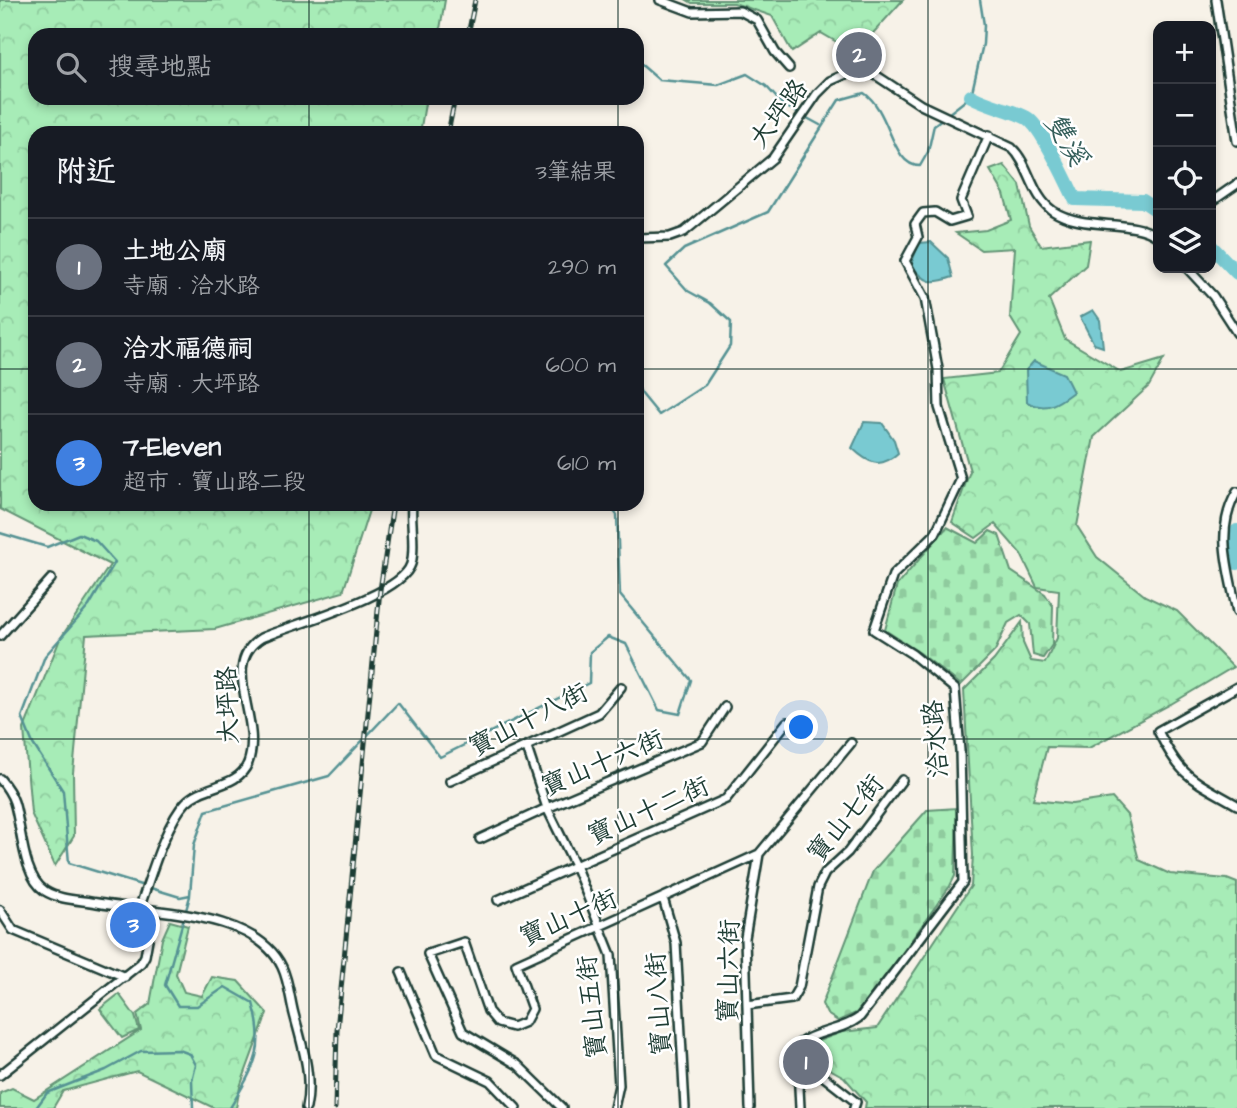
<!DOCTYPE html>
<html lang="zh-TW">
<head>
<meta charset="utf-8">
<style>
  body { margin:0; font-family:"Architects Daughter","LXGW WenKai TC",sans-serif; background:#242831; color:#f1f3f6 }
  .controls { position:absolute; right:21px; top:21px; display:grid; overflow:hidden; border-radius:14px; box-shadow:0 4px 10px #0003 }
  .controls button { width:63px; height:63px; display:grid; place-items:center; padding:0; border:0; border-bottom:2px solid #363941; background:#171b24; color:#f1f3f6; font:35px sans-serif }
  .you { position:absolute; left:802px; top:728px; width:24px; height:24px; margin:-18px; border:5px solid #fff; border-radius:50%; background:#1a73e8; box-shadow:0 0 0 10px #1a73e833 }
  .badge { display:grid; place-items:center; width:46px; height:46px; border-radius:50%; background:#d1495b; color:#fff; font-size:23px; font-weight:700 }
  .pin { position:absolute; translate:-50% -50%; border:4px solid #fff; box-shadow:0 2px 7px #0006 }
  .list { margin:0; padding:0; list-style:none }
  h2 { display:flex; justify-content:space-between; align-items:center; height:91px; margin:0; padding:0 28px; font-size:30px }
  h2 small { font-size:23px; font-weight:400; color:#9ea1a6 }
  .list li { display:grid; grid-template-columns:46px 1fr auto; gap:21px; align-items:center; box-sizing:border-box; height:98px; padding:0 28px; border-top:2px solid #363941 }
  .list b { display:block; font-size:26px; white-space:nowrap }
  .list p { margin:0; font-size:23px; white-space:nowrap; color:#9ea1a6 }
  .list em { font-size:23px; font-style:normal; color:#9ea1a6 }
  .icon { flex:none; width:38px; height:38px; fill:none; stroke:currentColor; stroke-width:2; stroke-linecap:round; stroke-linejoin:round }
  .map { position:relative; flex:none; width:1237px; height:1108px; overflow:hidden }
  .search { position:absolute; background:#171b24; box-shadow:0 4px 10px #0003; left:28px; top:28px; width:616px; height:77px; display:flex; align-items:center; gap:18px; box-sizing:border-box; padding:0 24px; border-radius:21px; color:#9ea1a6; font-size:26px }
  .panel { position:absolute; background:#171b24; box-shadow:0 4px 10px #0003; left:28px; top:126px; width:616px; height:385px; border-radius:21px }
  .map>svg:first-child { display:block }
</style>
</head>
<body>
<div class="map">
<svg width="1237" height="1108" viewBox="0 0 1237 1108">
  <defs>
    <pattern id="forest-crowns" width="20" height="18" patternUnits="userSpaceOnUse" patternTransform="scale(1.75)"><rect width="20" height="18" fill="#a7ecb7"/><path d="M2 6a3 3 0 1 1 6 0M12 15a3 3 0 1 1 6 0" fill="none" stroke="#8fcb9e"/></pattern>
    <pattern id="cemetery-stones" width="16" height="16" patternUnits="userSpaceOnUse" patternTransform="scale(1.75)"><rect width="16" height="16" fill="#a7ecb7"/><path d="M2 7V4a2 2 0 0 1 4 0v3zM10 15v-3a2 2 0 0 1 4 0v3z" fill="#8fcb9e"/></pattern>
  </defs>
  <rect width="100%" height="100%" fill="#f7f2e8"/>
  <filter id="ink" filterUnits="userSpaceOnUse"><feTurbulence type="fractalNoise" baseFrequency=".0143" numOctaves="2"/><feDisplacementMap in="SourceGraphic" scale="14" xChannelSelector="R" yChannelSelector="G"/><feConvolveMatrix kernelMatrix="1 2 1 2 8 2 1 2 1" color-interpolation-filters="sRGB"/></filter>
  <g filter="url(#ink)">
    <!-- forest -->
    <path fill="url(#forest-crowns)" stroke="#639476" stroke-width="2" d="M0,0H445L439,35H35V98H426L420,133H35V504H371L343,592L215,629L86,635L73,773L74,836L55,866L31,813L24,729L60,639L110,565L0,509Z
      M687,0H903L866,41L847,48L821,33L792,52L772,16L734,3H692Z
      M1004,165L1020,185L1029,226L1041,246L1090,240L1086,265L1049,299L1065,339L1121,372L1164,359L1149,386L1094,437L1077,526L1097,557L1145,596L1177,611L1233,667L1171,704L1089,748L1047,747L1033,800L1072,804L1112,798L1127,815L1139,860L1170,874L1227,879L1237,883V1108H865L866,1102L844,1077L812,1059L813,1043L842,1032L877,1028L971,886L973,855L964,690L994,660L1022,622L1023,643L1031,661L1045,663L1057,638L1059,590L1037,587L1021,554L995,524L976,538L952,522L970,471L944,379L998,373L1021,335L1010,317L1015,248L981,250L956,233L986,230L1011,220L1004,194L990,170Z
      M170,921L188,926L176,974L184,992L202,996L212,977L238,981L267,1013L240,1087L236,1108H214L137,1071L63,1091L53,1108H0V1093L12,1088L34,1099L141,1030L137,1014L150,1004L162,939Z
      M119,994L135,1016L139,1030L122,1038L100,1009Z"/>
    <!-- cemetery -->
    <path fill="url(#cemetery-stones)" stroke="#639476" stroke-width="2" d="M947,527L977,543L990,531L999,535L1011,571L1045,594L1053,606L1052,645L1043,658L1033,655L1030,624L1021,615L1008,623L995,651L961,685L920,653L885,630L897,585Z
      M957,808L955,876L950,886L890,970L856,1013L838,1021L827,1014L822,1004L873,871L927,810Z"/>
    <!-- water -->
    <path fill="#79cad2" stroke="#559293" stroke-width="2" d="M931,242L948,258L953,277C930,285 926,283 911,265L919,243Z
      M1093,310L1100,320L1103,347L1094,344L1080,317Z
      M1034,361L1064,374L1073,392C1057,404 1046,412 1027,402L1026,370Z
      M864,422L882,423L894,440L898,453C880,470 868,463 852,448Z"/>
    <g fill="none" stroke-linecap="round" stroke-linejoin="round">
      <!-- stream -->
      <path stroke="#559293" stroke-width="2.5" d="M266,35L276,31L287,35
        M348,35L359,28L421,35
        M637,61L659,80L718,85L747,74L766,86L783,105L820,125
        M637,384L641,393L659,415L705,385L730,346L731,322L710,303L688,291L666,266L684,249L768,212L839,100L864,93C891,111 891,166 920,166L928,152L934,125L971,96L983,44L984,25L980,0
        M0,533L47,547L79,534L96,541L115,562L89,606L45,656L22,717L33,744L63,791L69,863L180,897L190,895L194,845L206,811L329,776L398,703L440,757L589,683L590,652L608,637L626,644L659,710L680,714L691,680L620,595L617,515L608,504
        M190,896L165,985L178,1006H197L225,987L253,1003C267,1050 253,1069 230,1108
        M36,1108L47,1093L106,1070L141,1051L179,1050L190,1054L196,1065L192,1081L193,1108"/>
      <!-- river -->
      <path stroke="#79cad2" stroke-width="14" d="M971,96C989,106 1010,109 1027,118C1042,127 1066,181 1075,199L1143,201L1158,211
        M1211,246L1237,273
        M1237,531L1234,554L1237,563"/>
      <!-- minor casing -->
      <g stroke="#1f3d34" stroke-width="12">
        <path id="minor" d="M660,0L692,12L740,11L757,20L775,52L789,68
          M1216,0L1237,141
          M1211,202L1237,184
          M637,238L670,237L684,232L773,158L817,94L830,81L855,70L866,71L877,76L921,105L1012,148C1030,165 1031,196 1053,211C1084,231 1133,218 1158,237
          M1187,268L1213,296L1237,333
          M1237,492C1214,530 1229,571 1237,612
          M0,636L51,579
          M1237,687L1158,731C1182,779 1192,779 1237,805
          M527,748L547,808L575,865L611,955L619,1085L614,1108
          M0,779C6,786 11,793 14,802C22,827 22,876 45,891C59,900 81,900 97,903C151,913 255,910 282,967C289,982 290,999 294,1014C302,1045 313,1076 306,1108
          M450,781L599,713L621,687
          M480,839L547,808L702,742L725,707
          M663,898L676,943L685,1108
          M498,900L726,799L787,722
          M139,909C150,879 165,824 186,802C204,784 238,788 248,763C264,720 218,665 261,638C293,624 401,596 411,564C416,546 410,523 412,504
          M0,910L13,930L125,977
          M401,972L436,1055L490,1081L516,1108
          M747,1005L792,999L799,987L818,887L825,873L848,852L902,780
          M798,1067L814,1069L856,1102L854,1108
          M0,1075L141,963L145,956L153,912
          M562,1108L518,1065L463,1032L428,954L464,942L488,1011L498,1023L513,1027L525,1022L532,1009L516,964L759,854
          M750,1108L745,938L759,854L851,743
          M800,1108L798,1067L800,1043C818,1030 842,1031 860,1017L963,882L960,751L955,689L912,654L874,630L893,575L935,534L961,479L939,407L938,369L925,298L905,261L918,237L915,224L923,213L935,212L950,221L967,216L961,200L989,135"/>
      </g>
      <!-- minor -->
      <use href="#minor" stroke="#fff" stroke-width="7"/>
      <!-- rail casing -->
      <g stroke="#1f3d34" stroke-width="5">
        <path id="rail" d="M468,35L475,0
          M448,133L455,98
          M335,1108L337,1030L380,590L393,504"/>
      </g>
      <!-- rail -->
      <use href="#rail" stroke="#fff" stroke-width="2.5" stroke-dasharray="8" stroke-linecap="butt"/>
    </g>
  </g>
  <!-- grid -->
  <path fill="none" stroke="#1f3d34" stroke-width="2" stroke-opacity="0.55" d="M309,0V35M618,0V35M928,0V1108M309,98V133M618,98V133M0,369H35M637,369H1237M309,504V1108M618,504V1108M0,739H1237"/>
  <g text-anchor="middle" stroke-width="5" stroke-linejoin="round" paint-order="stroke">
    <!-- street labels -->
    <g font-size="26" fill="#1f3d34" stroke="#fff">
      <text transform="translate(778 113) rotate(-53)" y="9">大坪路</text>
      <text transform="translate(227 705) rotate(-92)" y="9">大坪路</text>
      <text transform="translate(528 719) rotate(-27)" y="9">寶山十八街</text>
      <text transform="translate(935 739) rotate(-95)" y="9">洽水路</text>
      <text transform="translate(602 762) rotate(-23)" y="9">寶山十六街</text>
      <text transform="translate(648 810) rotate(-24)" y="9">寶山十二街</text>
      <text transform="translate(845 818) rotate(-51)" y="9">寶山七街</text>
      <text transform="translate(568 917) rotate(-24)" y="9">寶山十街</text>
      <text transform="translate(728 971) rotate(-89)" y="9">寶山六街</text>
      <text transform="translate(658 1004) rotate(-94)" y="9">寶山八街</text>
      <text transform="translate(591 1007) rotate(-96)" y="9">寶山五街</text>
    </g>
    <!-- water labels -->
    <g font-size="28" font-style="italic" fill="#36605c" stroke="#fff">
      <text transform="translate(1067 139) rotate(58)" y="10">雙溪</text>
    </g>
  </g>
</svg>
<div class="controls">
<button>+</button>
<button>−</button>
<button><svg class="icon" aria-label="locate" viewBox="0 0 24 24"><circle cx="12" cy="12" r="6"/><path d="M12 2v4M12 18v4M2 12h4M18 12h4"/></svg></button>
<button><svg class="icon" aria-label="layers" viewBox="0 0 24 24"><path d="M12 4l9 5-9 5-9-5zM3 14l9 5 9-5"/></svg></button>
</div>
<div class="you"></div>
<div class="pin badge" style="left:806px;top:1062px;background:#6b7280">1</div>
<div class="pin badge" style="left:859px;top:55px;background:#6b7280">2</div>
<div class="pin badge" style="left:133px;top:925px;background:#3f7fe0">3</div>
<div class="search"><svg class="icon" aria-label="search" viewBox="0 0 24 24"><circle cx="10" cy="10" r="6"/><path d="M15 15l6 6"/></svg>搜尋地點</div>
<section class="panel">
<h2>附近<small>3筆結果</small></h2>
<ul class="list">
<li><span class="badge" style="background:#6b7280">1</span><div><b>土地公廟</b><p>寺廟 · 洽水路</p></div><em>290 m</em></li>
<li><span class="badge" style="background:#6b7280">2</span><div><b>洽水福德祠</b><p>寺廟 · 大坪路</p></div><em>600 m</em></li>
<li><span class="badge" style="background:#3f7fe0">3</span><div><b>7-Eleven</b><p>超市 · 寶山路二段</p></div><em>610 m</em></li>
</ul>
</section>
</div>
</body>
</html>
